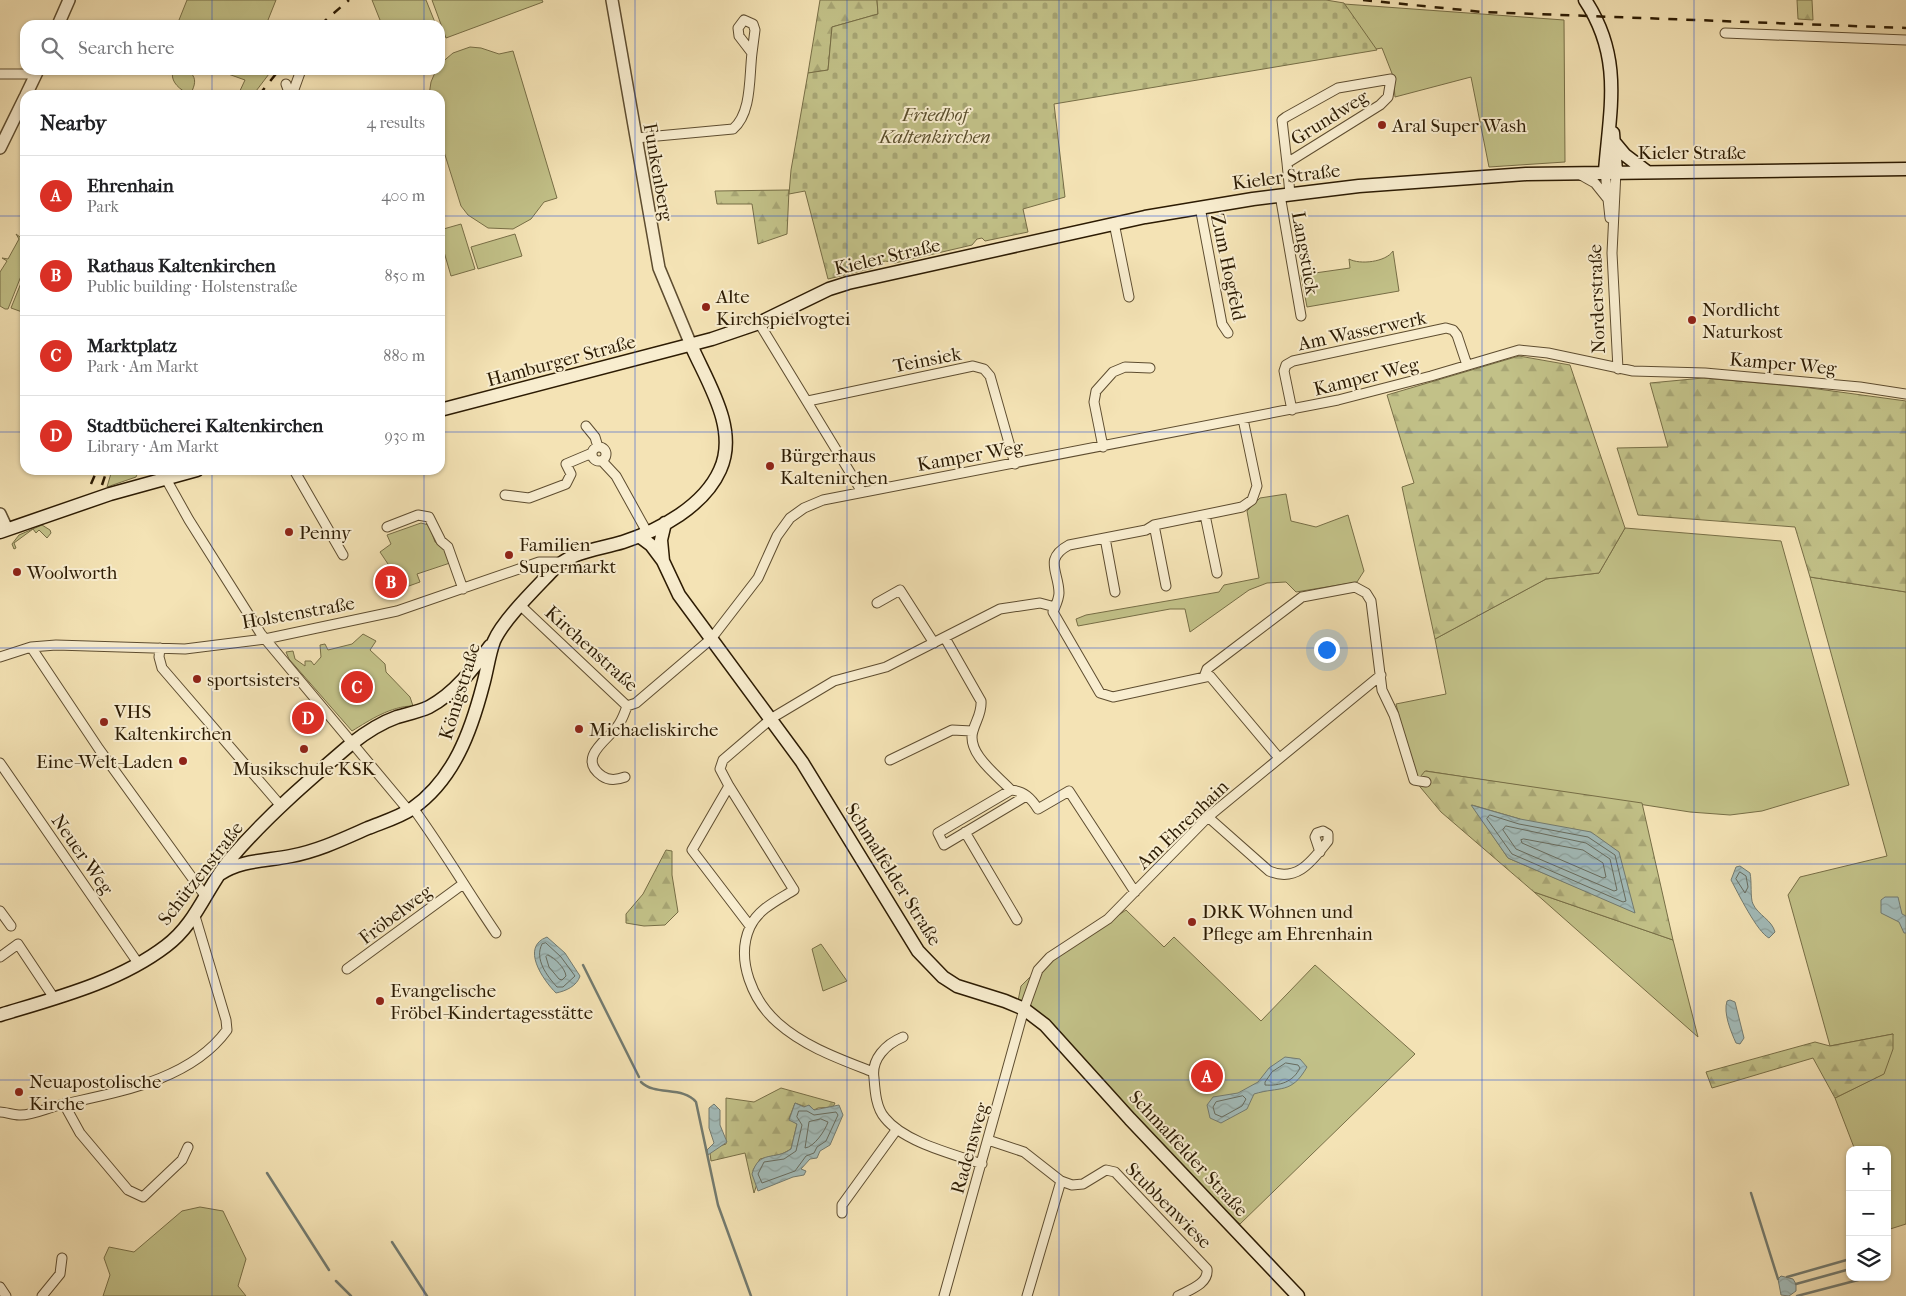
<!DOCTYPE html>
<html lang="en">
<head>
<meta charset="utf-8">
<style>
  body { margin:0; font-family:"IM FELL French Canon",serif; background:#f2f2f2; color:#202124 }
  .controls { position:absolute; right:15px; bottom:15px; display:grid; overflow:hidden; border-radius:10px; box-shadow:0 1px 4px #0004 }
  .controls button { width:45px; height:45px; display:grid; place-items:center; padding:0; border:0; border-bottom:1px solid #e0e0e0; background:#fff; color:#202124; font:25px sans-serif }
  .you { position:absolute; left:1326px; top:649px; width:18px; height:18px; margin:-12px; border:4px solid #fff; border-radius:50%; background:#1a73e8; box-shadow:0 0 0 8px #1a73e833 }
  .badge { display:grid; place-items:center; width:32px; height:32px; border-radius:50%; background:#d93025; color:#fff; font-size:16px; font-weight:700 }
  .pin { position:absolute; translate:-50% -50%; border:2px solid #fff; box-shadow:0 1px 5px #0006 }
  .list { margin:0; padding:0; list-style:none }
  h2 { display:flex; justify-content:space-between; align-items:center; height:65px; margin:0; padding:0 20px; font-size:21px }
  h2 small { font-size:16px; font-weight:400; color:#757577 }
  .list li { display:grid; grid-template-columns:32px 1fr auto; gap:15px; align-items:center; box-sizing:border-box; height:80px; padding:0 20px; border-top:1px solid #e0e0e0 }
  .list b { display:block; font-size:19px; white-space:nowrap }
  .list p { margin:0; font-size:16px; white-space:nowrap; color:#757577 }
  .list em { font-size:16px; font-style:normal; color:#757577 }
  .icon { flex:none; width:28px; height:28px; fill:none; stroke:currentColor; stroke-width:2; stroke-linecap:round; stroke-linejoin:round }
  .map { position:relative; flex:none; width:1906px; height:1296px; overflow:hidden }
  .search { position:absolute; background:#fff; box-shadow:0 1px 4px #0004; left:20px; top:20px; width:425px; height:55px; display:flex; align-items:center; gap:12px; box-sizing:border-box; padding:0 18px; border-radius:15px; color:#757577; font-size:19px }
  .panel { position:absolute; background:#fff; box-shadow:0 1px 4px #0004; left:20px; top:90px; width:425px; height:385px; border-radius:15px }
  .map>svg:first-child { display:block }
</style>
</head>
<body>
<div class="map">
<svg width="1906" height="1296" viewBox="0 0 1906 1296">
  <defs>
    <pattern id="forest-firs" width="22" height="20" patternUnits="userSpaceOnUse" patternTransform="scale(1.25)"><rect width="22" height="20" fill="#c2c188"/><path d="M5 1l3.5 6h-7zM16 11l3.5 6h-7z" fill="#a7a574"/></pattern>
    <pattern id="cemetery-stones" width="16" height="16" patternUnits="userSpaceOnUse" patternTransform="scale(1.25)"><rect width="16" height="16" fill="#c2c188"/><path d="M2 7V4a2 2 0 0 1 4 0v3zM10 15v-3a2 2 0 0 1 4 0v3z" fill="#a7a574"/></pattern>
    <pattern id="water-waves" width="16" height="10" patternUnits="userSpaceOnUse" patternTransform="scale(1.25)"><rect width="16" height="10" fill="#a2bbb9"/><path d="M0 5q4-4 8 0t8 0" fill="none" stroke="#8ca09d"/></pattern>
  </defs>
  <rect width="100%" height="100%" fill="#f4e3b5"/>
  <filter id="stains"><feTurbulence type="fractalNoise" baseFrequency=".004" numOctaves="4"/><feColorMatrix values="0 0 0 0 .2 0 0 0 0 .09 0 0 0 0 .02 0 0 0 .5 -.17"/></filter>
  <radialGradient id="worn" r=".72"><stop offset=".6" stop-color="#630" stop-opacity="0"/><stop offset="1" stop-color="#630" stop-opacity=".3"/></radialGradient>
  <!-- green -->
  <path fill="#c2c188" stroke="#776e46" d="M187,0H276L266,25H177Z
    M372,0H426L436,25H382Z
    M432,0H542L543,2L446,38Z
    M1344,4L1564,20L1565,162L1489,167L1471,77L1395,97L1393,76L1382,48L1278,65Z
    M470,47L481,48L499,54L513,51L557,198L544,202L531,219L513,229L488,228L468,215L461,206L440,139V95H429L431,82L436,70H440V64L453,53Z
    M173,70H188C196,77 196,82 192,91L185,92C177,87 170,80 173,70Z
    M217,70H272L253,95H238L245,80Z
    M461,224L475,269L451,276L440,238V230Z
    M25,228V266L8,309H5L0,306V272L7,261L2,258L8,259L19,239L16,234L20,237Z
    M515,234L522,256L478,269L471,247Z
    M1393,251L1399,291L1307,307L1301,275L1350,268L1349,259C1360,265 1386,262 1393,251Z
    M25,273V313L11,308Z
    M112,470H139L136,477L107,487Z
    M1286,494L1291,521L1316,527L1348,515L1364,571L1357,582L1296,592L1286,582L1267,583L1249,590L1190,632L1185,609H1170L1078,626L1076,619L1086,615L1219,592L1224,585L1259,578L1247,511L1260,498Z
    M421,523L429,525L435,542L444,548L450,563L417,574L420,582L406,587L394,565L390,567L380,552L391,544L387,535Z
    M42,525L50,530L51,533L47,538L39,530L36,533L33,529L14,543L16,548L14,549L12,544L19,535Z
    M1625,528L1781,541L1849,785L1762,811L1730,815L1690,812L1426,771L1416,782L1396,704L1446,694L1435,639L1546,579L1599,573Z
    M1810,577L1906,592V1224L1887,1230V1150H1855L1835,1098L1883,1074L1893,1034L1830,1046L1788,895L1800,877L1887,856Z
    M363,634L376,641L370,650L385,664L386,672L410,697L413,706C391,706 370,720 352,731L289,659L286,652L293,651L295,659L305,666V661H311L314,665L321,657L320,645L325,644L328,650L352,644Z
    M1534,892L1673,940L1698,1037Z
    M1126,910L1164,947L1174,937L1261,1021L1315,965L1415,1054L1240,1224L1212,1202L1018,1001L1021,986L1034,973Z
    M821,944L847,981L823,991L812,949Z
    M200,1207L223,1211L246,1259L238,1286L246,1296H103L110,1275L104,1258L109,1247L134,1252L182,1211Z"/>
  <!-- forest -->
  <path fill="url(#forest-firs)" stroke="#776e46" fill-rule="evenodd" d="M820,0H877L878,14L832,27L828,70L808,73Z
    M1797,0H1812L1813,20L1798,19Z
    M789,190L787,234L758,244L752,204H717L715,191Z
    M1519,356L1570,365L1625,528L1599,573L1546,579L1435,639L1402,487L1414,483L1387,395Z
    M1703,378L1803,387L1906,401V592L1810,577L1795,527L1638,515L1617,448L1668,447L1650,383Z
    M1425,771L1642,803L1673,940L1534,892L1441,812L1416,782ZM1472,805L1520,819L1635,912L1508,858Z
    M666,850L672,851V875L678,912L665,925L644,926L626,923V914L643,894Z
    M1893,1034V1049L1884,1074L1835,1098L1813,1058L1712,1088L1706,1072L1815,1042L1830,1046Z
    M781,1088L835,1103L833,1107L818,1108L814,1110L795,1103L789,1119L797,1124L791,1149L782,1154L760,1159L753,1170L757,1184L754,1193L745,1153L711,1161L710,1153L717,1147L726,1144V1098L754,1102Z"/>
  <!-- cemetery -->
  <path fill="url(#cemetery-stones)" stroke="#776e46" d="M877,0H1326L1344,3L1377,50L1054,104L1065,197L1023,209L1028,232L985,241L982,238L977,239L972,245L895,263C885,260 880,260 873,268L828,279L805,191L789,194L791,170L808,73L828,70L832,27L878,14Z"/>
  <!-- water -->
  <path fill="url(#water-waves)" stroke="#737b70" d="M1471,805L1520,819L1591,832L1619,852L1635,913L1508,858Z
    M1740,866L1750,873C1752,882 1750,898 1753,904C1758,915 1772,920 1775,932L1769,938C1757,932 1738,893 1731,880L1736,867Z
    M1885,897H1898L1902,914L1906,916V933H1904L1899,922L1881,913V900Z
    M547,937L565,953L580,976C577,986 566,991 556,993C543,980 520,947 547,937Z
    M1730,1000L1735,1002L1744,1038L1740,1044L1736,1043C1731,1032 1723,1013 1727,1001Z
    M1285,1057L1300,1059L1307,1067C1291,1095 1280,1086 1254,1094L1247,1109L1221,1123L1210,1118L1207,1105L1213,1097L1238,1093L1258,1082L1269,1068Z
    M795,1103L804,1107L809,1105L814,1110L839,1105L843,1115L830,1145L820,1151L817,1158L810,1159L801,1169L806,1171L804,1175L793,1177L758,1191L752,1174C759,1149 775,1161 791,1149L797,1124L789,1120Z
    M714,1104L720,1110V1125L727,1142L708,1155L707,1150L714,1143L709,1128V1108Z
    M1781,1276L1793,1279L1796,1284V1291L1789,1296L1781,1295L1778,1279Z"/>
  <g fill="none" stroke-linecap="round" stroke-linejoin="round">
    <!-- shore -->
    <path stroke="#676b5e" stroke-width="1" d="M1490,815L1519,824L1588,837L1615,855L1626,901L1623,902L1512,854L1487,819Z
      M1506,826L1586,843L1610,859L1617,890L1614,891L1516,849L1503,830Z
      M1524,839L1583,850L1603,863L1606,877L1603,878L1522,843L1521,840Z
      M1740,872L1746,876L1748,887L1745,893L1736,879Z
      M546,943L561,957L575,976L563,987H557C547,976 534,959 542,944Z
      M548,955C555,958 565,968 566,976L562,980L559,979L549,967L546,957Z
      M1286,1063L1298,1065L1300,1068C1293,1082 1280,1086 1265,1085V1082L1272,1072Z
      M1243,1096L1246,1099L1242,1106L1222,1117L1215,1114L1213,1107L1216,1102Z
      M799,1111H807L814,1115L836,1112L838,1115L826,1141L817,1147L814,1153L806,1156L795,1171L762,1183L758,1174L764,1162L784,1159L796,1151L802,1125L797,1117Z
      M821,1119L828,1122C825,1131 814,1147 805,1148L809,1122Z"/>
    <!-- stream -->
    <path stroke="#737b70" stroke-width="2.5" d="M583,965L639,1077
      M641,1082C655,1096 683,1086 696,1102L718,1205L751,1296
      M267,1173L329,1270
      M1751,1193L1778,1279
      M392,1242L427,1296
      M1787,1277L1850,1259
      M336,1281L351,1296
      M1796,1284L1850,1269
      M1797,1296L1862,1279"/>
    <!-- minor casing -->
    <g stroke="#5e4d30" stroke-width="11">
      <path id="minor" d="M1725,33L1906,40
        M0,74H36
        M286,84L290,95
        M292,95L301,70
        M636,138L733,129C752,113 749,77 752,53L739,36L738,28L744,20L753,24L755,30L752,53
        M1287,163L1282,120L1286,117L1338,88L1391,79L1388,97L1380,105L1287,163L1290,194
        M1605,171L1610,218
        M1616,171L1612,253L1618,369
        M1579,174L1595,183L1607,198
        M1280,195L1301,316
        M1200,207L1222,324L1228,333
        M1114,223L1129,297
        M759,323L862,492
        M808,401L973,366L984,369L990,376L1015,464
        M1292,410L1284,371L1286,365L1293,361L1446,328L1453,330L1457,335L1467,365
        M1243,419L1257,486L1252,500L1242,507L1154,525L1146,530L1069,545C1043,559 1059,572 1059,593C1059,599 1055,607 1053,612L1100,693L1113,697L1210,676L1279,758
        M586,426L595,437L598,447
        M592 454a7 7 0 1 1 14 0a7 7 0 1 1-14 0Z
        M1103,447L1094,402L1096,391L1113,372L1125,367L1150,368
        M602,461L616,476L647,532
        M161,470L189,520L261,634L409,811
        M294,470L343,555
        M505,495L529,498L566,484L571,474L566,464L592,453
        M1205,515L1217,573
        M1154,525L1166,586
        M387,527L418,515L429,517L441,541L448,547L463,589
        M1105,538L1115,592
        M877,603L900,590L934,643
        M521,606L627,706L636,703L711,639L758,578L777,536L790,518L804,508L823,500L1338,400L1431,376L1519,350L1548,353L1633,371L1705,373L1860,387L1906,394
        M945,638L981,701C982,713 976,720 973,731C966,753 997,775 1011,790C1024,791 1031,798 1038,809L1069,791L1135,892
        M31,647L99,749L206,897
        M160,648L159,657L162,668L281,806
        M0,657L31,647L56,645L185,649L265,639L397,611L539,562H562
        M1204,677L1207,669L1302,597L1355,587L1366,593L1371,601L1382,690L1394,715L1414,780L1426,782
        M890,760L952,730L972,731
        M0,763L138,963
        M625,777C617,780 609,781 602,776C575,757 611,738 619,724C623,718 625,712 627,706
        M729,786L692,850L750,926
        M1011,790L938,833L944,845L1026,796
        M413,808C443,849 468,892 496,933
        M1208,817L1269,871C1297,883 1312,861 1328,841V834L1323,831L1317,833L1315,837L1320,852
        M965,832L1017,920
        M0,911L11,926
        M0,957L18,944L54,998
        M347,969L463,884
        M903,1037C886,1044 871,1059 874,1078C875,1091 876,1108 885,1118C904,1142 953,1154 982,1164
        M873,1072C840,1059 805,1047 778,1023C753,1001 735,960 750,927C758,909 778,900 794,890L729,786L720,769L723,760L772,718L834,681L886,667L1000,609L1040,603L1055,607
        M64,1104L80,1133L128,1190L143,1197L182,1160L188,1147
        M0,1112C6,1112 12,1115 19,1115C31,1116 47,1108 60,1105C117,1092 190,1081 227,1030L226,1020L195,916
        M988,1140L1024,1152L1061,1181L1072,1185L1083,1184L1106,1170L1115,1172L1207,1269C1209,1284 1189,1290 1178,1296
        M842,1213V1205L897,1129
        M0,1287L6,1296
        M42,1296L60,1274L62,1258
        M944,1296L1024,1009L1038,970L1050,957L1108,919L1208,817L1381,675
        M1027,1296L1061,1181"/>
    </g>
    <!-- tertiary casing -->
    <g stroke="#5e4d30" stroke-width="14">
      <path id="tertiary" d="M612,0L659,268L691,345
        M58,25L69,0
        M26,95L38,70
        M0,148L25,97
        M0,514L7,529"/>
    </g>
    <!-- secondary casing -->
    <g stroke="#2c1b03" stroke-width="15">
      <path id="secondary" d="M1585,0C1623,57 1610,108 1605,171
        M1613,133L1616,171
        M1615,143L1625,155L1646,171
        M440,410L712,339L759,323L829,289L848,283L1145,217L1253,199L1359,186L1526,174L1906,169
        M0,532L110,494L197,470
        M639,536L651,545L663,561L679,595L802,762L918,951L943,977L957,986L1005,1001L1024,1009L1045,1025L1130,1119L1298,1296
        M663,561L661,540L665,523
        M220,874C241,860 266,861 291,856C318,851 343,839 368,828C383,822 400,817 413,808C454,779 471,731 483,685C487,671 489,654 494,641C503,620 536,588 552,571C573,550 597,550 623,542C660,530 704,506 720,470C739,429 707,382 691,345
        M0,1015C56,998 119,982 166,946C197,923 207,886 231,858C267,816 309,780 351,744C365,733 380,723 397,717C407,714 418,712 429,707C455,693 473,669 490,646"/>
    </g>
    <!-- minor -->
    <use href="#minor" stroke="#f8edcf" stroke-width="9"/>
    <!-- tertiary -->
    <use href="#tertiary" stroke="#f8edcf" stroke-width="11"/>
    <!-- secondary -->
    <use href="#secondary" stroke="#f8edcf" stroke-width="12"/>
    <!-- rail -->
    <path stroke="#2c1b03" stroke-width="2.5" stroke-dasharray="9 9" stroke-linecap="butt" d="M1363,0L1483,12L1906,28
      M320,25L349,0
      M259,95L279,70
      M91,484L97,470
      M102,485L107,470"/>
  </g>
  <!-- grid -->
  <path fill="none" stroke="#1d4ed8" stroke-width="1" stroke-opacity="0.55" d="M212,0V25M424,0V25M635,0V1296M847,0V1296M1059,0V1296M1271,0V1296M1482,0V1296M1694,0V1296M212,70V95M424,70V95M0,216H25M440,216H1906M0,432H25M440,432H1906M212,470V1296M424,470V1296M0,648H1906M0,864H1906M0,1080H1906"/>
  <!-- markers -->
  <g fill="#8f2418" stroke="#f8edcf" stroke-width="2">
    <circle cx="1382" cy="125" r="5"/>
    <circle cx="706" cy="307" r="5"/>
    <circle cx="1692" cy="320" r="5"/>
    <circle cx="770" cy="466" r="5"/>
    <circle cx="289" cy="532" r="5"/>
    <circle cx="509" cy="555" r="5"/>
    <circle cx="17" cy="572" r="5"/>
    <circle cx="197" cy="679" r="5"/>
    <circle cx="104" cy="722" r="5"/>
    <circle cx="579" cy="729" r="5"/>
    <circle cx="304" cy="749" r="5"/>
    <circle cx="183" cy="761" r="5"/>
    <circle cx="1192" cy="922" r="5"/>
    <circle cx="380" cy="1001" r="5"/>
    <circle cx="19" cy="1092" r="5"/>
  </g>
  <g text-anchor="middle" stroke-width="4" stroke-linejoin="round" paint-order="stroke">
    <!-- park labels -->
    <g font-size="19" font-style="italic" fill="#594d2b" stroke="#f8edcf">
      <text x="935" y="121">Friedhof<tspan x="935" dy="22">Kaltenkirchen</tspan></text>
    </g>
    <!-- street labels -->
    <g font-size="19" fill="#2c1b03" stroke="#f8edcf">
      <text transform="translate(1329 117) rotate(-32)" y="7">Grundweg</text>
      <text x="1692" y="159">Kieler Straße</text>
      <text transform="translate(659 172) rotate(80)" y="7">Funkenberg</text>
      <text transform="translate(1286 176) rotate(-7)" y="7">Kieler Straße</text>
      <text transform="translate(1306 253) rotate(80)" y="7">Langstück</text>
      <text transform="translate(887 256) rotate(-13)" y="7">Kieler Straße</text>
      <text transform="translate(1229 267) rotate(78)" y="7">Zum Hogfeld</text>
      <text transform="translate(1596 299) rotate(-92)" y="7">Norderstraße</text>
      <text transform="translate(1362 330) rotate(-12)" y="7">Am Wasserwerk</text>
      <text transform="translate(927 359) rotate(-11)" y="7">Teinsiek</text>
      <text transform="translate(561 360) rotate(-15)" y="7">Hamburger Straße</text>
      <text transform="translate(1783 363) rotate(5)" y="7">Kamper Weg</text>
      <text transform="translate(1366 376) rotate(-14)" y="7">Kamper Weg</text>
      <text transform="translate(970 455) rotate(-10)" y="7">Kamper Weg</text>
      <text transform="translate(298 612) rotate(-10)" y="7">Holstenstraße</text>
      <text transform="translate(592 648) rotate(42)" y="7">Kirchenstraße</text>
      <text transform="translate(459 691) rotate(-73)" y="7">Königstraße</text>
      <text transform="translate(1182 824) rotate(-44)" y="7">Am Ehrenhain</text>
      <text transform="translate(83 854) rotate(55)" y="7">Neuer Weg</text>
      <text transform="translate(200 873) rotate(-52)" y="7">Schützenstraße</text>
      <text transform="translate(894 874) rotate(58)" y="7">Schmalfelder Straße</text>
      <text transform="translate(395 914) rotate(-37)" y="7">Fröbelweg</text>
      <text transform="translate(969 1148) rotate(-74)" y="7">Radensweg</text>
      <text transform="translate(1189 1153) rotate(47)" y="7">Schmalfelder Straße</text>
      <text transform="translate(1169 1205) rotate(45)" y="7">Stubbenwiese</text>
    </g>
    <!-- poi labels -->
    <g font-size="19" fill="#2c1b03" stroke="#f8edcf" text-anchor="start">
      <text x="1392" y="132">Aral Super Wash</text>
      <text x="716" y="303">Alte<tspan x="716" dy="22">Kirchspielvogtei</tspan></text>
      <text x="1702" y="316">Nordlicht<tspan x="1702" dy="22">Naturkost</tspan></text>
      <text x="780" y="462">Bürgerhaus<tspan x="780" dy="22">Kaltenirchen</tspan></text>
      <text x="299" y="539">Penny</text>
      <text x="519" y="551">Familien<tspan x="519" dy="22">Supermarkt</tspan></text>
      <text x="27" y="579">Woolworth</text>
      <text x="207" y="686">sportsisters</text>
      <text x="114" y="718">VHS<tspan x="114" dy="22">Kaltenkirchen</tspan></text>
      <text x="589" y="736">Michaeliskirche</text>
      <text x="173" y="768" text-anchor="end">Eine-Welt-Laden</text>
      <text x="304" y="775" text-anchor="middle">Musikschule KSK</text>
      <text x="1202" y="918">DRK Wohnen und<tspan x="1202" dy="22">Pflege am Ehrenhain</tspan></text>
      <text x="390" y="997">Evangelische<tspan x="390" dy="22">Fröbel-Kindertagesstätte</tspan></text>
      <text x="29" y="1088">Neuapostolische<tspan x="29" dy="22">Kirche</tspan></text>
    </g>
  </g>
  <rect width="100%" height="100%" filter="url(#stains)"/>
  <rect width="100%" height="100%" fill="url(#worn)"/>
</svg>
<div class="controls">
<button>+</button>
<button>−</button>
<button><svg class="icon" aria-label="layers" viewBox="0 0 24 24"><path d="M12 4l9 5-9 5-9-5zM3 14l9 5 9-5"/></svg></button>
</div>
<div class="you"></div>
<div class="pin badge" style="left:1207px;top:1076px">A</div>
<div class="pin badge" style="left:391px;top:582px">B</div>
<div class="pin badge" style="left:357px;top:687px">C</div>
<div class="pin badge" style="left:308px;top:718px">D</div>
<div class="search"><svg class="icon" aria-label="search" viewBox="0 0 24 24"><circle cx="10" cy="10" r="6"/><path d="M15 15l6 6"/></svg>Search here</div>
<section class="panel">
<h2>Nearby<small>4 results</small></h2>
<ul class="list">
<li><span class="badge">A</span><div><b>Ehrenhain</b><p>Park</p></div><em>400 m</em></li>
<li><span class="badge">B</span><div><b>Rathaus Kaltenkirchen</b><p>Public building · Holstenstraße</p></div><em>850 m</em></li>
<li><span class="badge">C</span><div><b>Marktplatz</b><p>Park · Am Markt</p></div><em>880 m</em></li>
<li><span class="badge">D</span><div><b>Stadtbücherei Kaltenkirchen</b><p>Library · Am Markt</p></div><em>930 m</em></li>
</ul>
</section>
</div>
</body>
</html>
